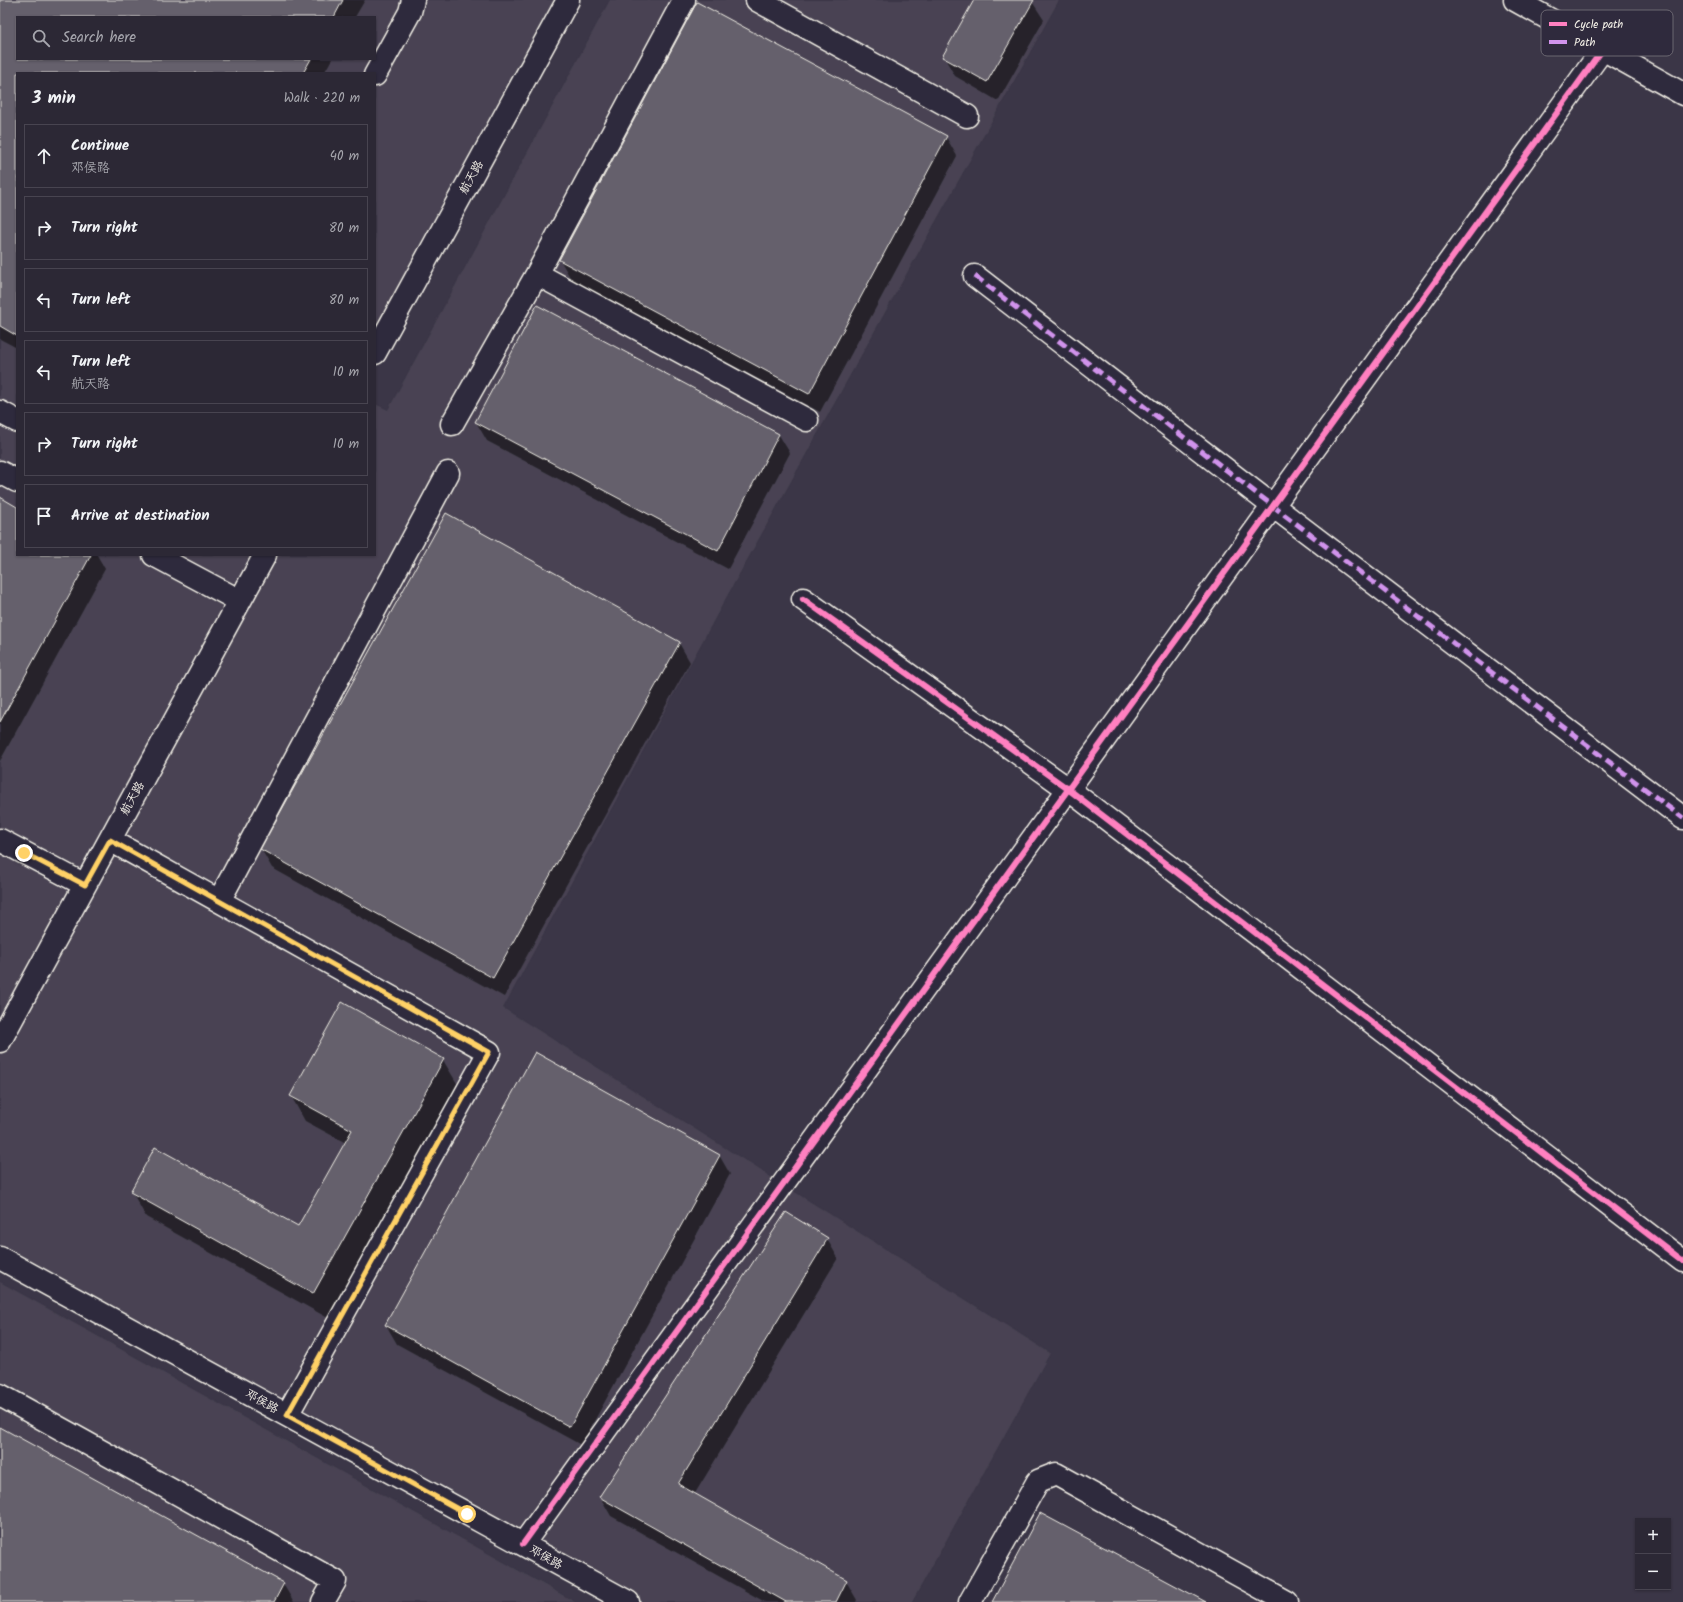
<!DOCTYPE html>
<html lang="en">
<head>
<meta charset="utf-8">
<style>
  body { margin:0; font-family:Kalam,"LXGW WenKai TC",sans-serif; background:#34303d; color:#f1f3f6 }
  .controls { position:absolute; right:12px; bottom:12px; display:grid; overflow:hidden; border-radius:0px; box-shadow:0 1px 3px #0004 }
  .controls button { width:36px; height:36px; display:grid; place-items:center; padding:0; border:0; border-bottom:1px solid #484450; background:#2c2835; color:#f1f3f6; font:20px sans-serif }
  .stop { position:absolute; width:12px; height:12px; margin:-9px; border:3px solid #ffd166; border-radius:50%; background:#fff }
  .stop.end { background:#ffd166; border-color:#fff; box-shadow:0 1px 4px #0008 }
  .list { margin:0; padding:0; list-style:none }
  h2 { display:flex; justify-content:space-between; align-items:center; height:52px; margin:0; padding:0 16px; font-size:17px }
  h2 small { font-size:13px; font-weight:400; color:#a6a6ad }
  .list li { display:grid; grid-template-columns:26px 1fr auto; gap:12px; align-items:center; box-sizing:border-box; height:64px; margin:0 8px 8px; padding:0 8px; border:1px solid #484450; border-radius:0px }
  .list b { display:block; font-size:15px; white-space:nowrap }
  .list p { margin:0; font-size:13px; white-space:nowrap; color:#a6a6ad }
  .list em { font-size:13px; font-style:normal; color:#a6a6ad }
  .icon { flex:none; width:22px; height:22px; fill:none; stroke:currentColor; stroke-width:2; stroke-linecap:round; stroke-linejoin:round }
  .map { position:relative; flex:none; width:1683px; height:1602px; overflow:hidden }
  .search { position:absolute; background:#2c2835; box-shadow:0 1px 3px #0004; left:16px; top:16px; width:360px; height:44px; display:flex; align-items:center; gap:10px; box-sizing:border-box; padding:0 14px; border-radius:0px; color:#a6a6ad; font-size:15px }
  .panel { position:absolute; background:#2c2835; box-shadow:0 1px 3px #0004; left:16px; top:72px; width:360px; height:484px; border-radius:0px }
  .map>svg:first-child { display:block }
</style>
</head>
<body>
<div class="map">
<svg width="1683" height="1602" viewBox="0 0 1683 1602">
  <rect width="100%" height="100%" fill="#3b3647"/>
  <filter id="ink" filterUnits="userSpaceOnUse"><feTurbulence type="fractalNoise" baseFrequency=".025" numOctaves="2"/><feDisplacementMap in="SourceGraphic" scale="8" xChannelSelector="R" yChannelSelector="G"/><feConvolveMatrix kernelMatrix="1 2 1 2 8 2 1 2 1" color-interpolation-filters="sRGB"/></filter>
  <g filter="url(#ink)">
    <!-- built -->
    <path fill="#484352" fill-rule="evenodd" d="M0,0H568L375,353V73H17V555H375V404L388,410L610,0H1059L727,596L503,1008L1050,1353L912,1602H628L0,1258ZM17,17H375V59H17Z
      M0,1282L575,1602H0Z"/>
    <!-- shadow -->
    <path fill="#0007" d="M0,0H365L355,17H17V59H332L324,73H17V348L0,339Z
      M976,0H1031L1044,20L998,101L955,76L944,57Z
      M946,137L957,156L820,412L571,279L560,260Z
      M476,422L779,435L790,453L728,569L487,441Z
      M0,499L17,508V555H97L105,569L0,761Z
      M679,643L690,662L504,997L272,868L261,849Z
      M443,1060L458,1085L328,1318L146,1217L132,1192L299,1227L346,1143L305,1121L291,1096Z
      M719,1155L730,1174L581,1445L397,1344L386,1325Z
      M827,1239L838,1258L694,1495L846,1581L857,1600L856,1602H765L611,1516L600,1497Z
      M0,1428L283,1584L294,1602H0Z"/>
    <!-- building -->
    <path fill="#65616c" stroke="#f4f1e8" d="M0,0H343L334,17H17V59H311L303,73H17V336L0,326Z
      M974,0H1034L987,82L942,57Z
      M697,2L947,136L809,394L559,260Z
      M537,305L779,434L718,551L475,422Z
      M0,497L17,507V555H91L0,722Z
      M446,513L680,642L493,978L260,849Z
      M342,1002L444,1059L313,1294L130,1192L155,1147L298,1226L352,1130L290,1096Z
      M535,1052L720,1155L570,1427L385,1325Z
      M786,1212L828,1238L678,1484L847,1580L836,1602H786L599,1497Z
      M0,1427L284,1583L274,1602H0Z
      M1040,1513L1206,1602H992Z"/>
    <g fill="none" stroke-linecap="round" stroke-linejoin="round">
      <!-- minor casing -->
      <g stroke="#f4f1e8" stroke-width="25">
        <path id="minor" d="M757,0L967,116
          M375,75L410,12L413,0
          M537,274L807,420
          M975,276L1273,506L1683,818
          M375,353L568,0
          M0,412L17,421
          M452,424L537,274L684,0
          M0,472L17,481
          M154,555L240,601
          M803,599L1068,789L1683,1261
          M0,840L85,885
          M110,840L489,1052L287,1415
          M219,901L448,473
          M0,1041L265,555
          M0,1258L628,1602
          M0,1395L335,1581L323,1602
          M523,1544L1603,49
          M970,1602L1038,1481L1056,1474L1287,1602"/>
      </g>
      <!-- major casing -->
      <g stroke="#f4f1e8" stroke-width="25">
        <path id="major" d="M1515,0L1683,94"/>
      </g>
      <!-- minor -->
      <use href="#minor" stroke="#2f2a3d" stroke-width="22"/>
      <!-- major -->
      <use href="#major" stroke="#2f2a3d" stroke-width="22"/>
      <!-- quiet -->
      <path stroke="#d193ec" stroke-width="5" stroke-dasharray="10 5" stroke-linecap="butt" d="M975,276L1273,506L1683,818"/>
      <!-- cycleway casing -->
      <g stroke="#2f2a3d" stroke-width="8">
        <path id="cycleway" d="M803,599L1068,789L1683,1261
          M523,1544L1603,49"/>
      </g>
      <!-- cycleway -->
      <use href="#cycleway" stroke="#ff80c0" stroke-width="6"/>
    </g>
  </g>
  <g fill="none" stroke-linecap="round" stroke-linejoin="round" filter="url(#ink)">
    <!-- route -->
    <path stroke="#ffd166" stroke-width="5" d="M24,853L85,885L110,840L489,1052L287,1415L467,1514"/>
  </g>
  <g text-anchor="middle" stroke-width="3.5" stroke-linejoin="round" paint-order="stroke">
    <!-- street labels -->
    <g font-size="12" fill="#f4f1e8" stroke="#2f2a3d">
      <text transform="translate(471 177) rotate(-61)" y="4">航天路</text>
      <text transform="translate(132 798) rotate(-61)" y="4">航天路</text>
      <text transform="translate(262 1401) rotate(29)" y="4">邓侯路</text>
      <text transform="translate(546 1557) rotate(29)" y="4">邓侯路</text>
    </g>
  </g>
  <!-- legend -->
  <rect x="1541" y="10" width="132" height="46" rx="6" fill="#2f2a3d" stroke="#6a6670" stroke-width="1"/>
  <rect x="1549" y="22" width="18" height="4" fill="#ff80c0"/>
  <rect x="1549" y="40" width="18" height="4" fill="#d193ec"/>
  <g font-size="11" fill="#f4f1e8">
    <text x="1574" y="28">Cycle path</text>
    <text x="1574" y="46">Path</text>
  </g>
</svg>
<div class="controls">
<button>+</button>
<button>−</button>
</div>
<div class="stop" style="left:467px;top:1514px"></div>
<div class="stop end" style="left:24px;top:853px"></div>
<div class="search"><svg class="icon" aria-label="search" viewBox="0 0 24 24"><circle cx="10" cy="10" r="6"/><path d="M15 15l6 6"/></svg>Search here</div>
<section class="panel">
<h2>3 min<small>Walk · 220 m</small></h2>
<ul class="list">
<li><svg class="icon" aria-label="ahead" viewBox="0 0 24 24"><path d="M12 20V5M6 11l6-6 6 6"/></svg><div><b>Continue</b><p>邓侯路</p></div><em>40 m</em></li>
<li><svg class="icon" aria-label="right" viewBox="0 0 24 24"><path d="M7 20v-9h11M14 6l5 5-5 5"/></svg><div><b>Turn right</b></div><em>80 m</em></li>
<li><svg class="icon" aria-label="left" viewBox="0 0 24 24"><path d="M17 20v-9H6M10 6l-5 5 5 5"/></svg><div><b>Turn left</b></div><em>80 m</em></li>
<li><svg class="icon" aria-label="left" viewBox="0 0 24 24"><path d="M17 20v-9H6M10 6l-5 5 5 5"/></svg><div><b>Turn left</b><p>航天路</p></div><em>10 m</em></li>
<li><svg class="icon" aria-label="right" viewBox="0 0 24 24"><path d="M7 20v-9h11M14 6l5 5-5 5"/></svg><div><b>Turn right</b></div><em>10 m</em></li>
<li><svg class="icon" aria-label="arrive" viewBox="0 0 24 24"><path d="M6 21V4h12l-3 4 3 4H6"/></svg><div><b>Arrive at destination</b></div></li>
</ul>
</section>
</div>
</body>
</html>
